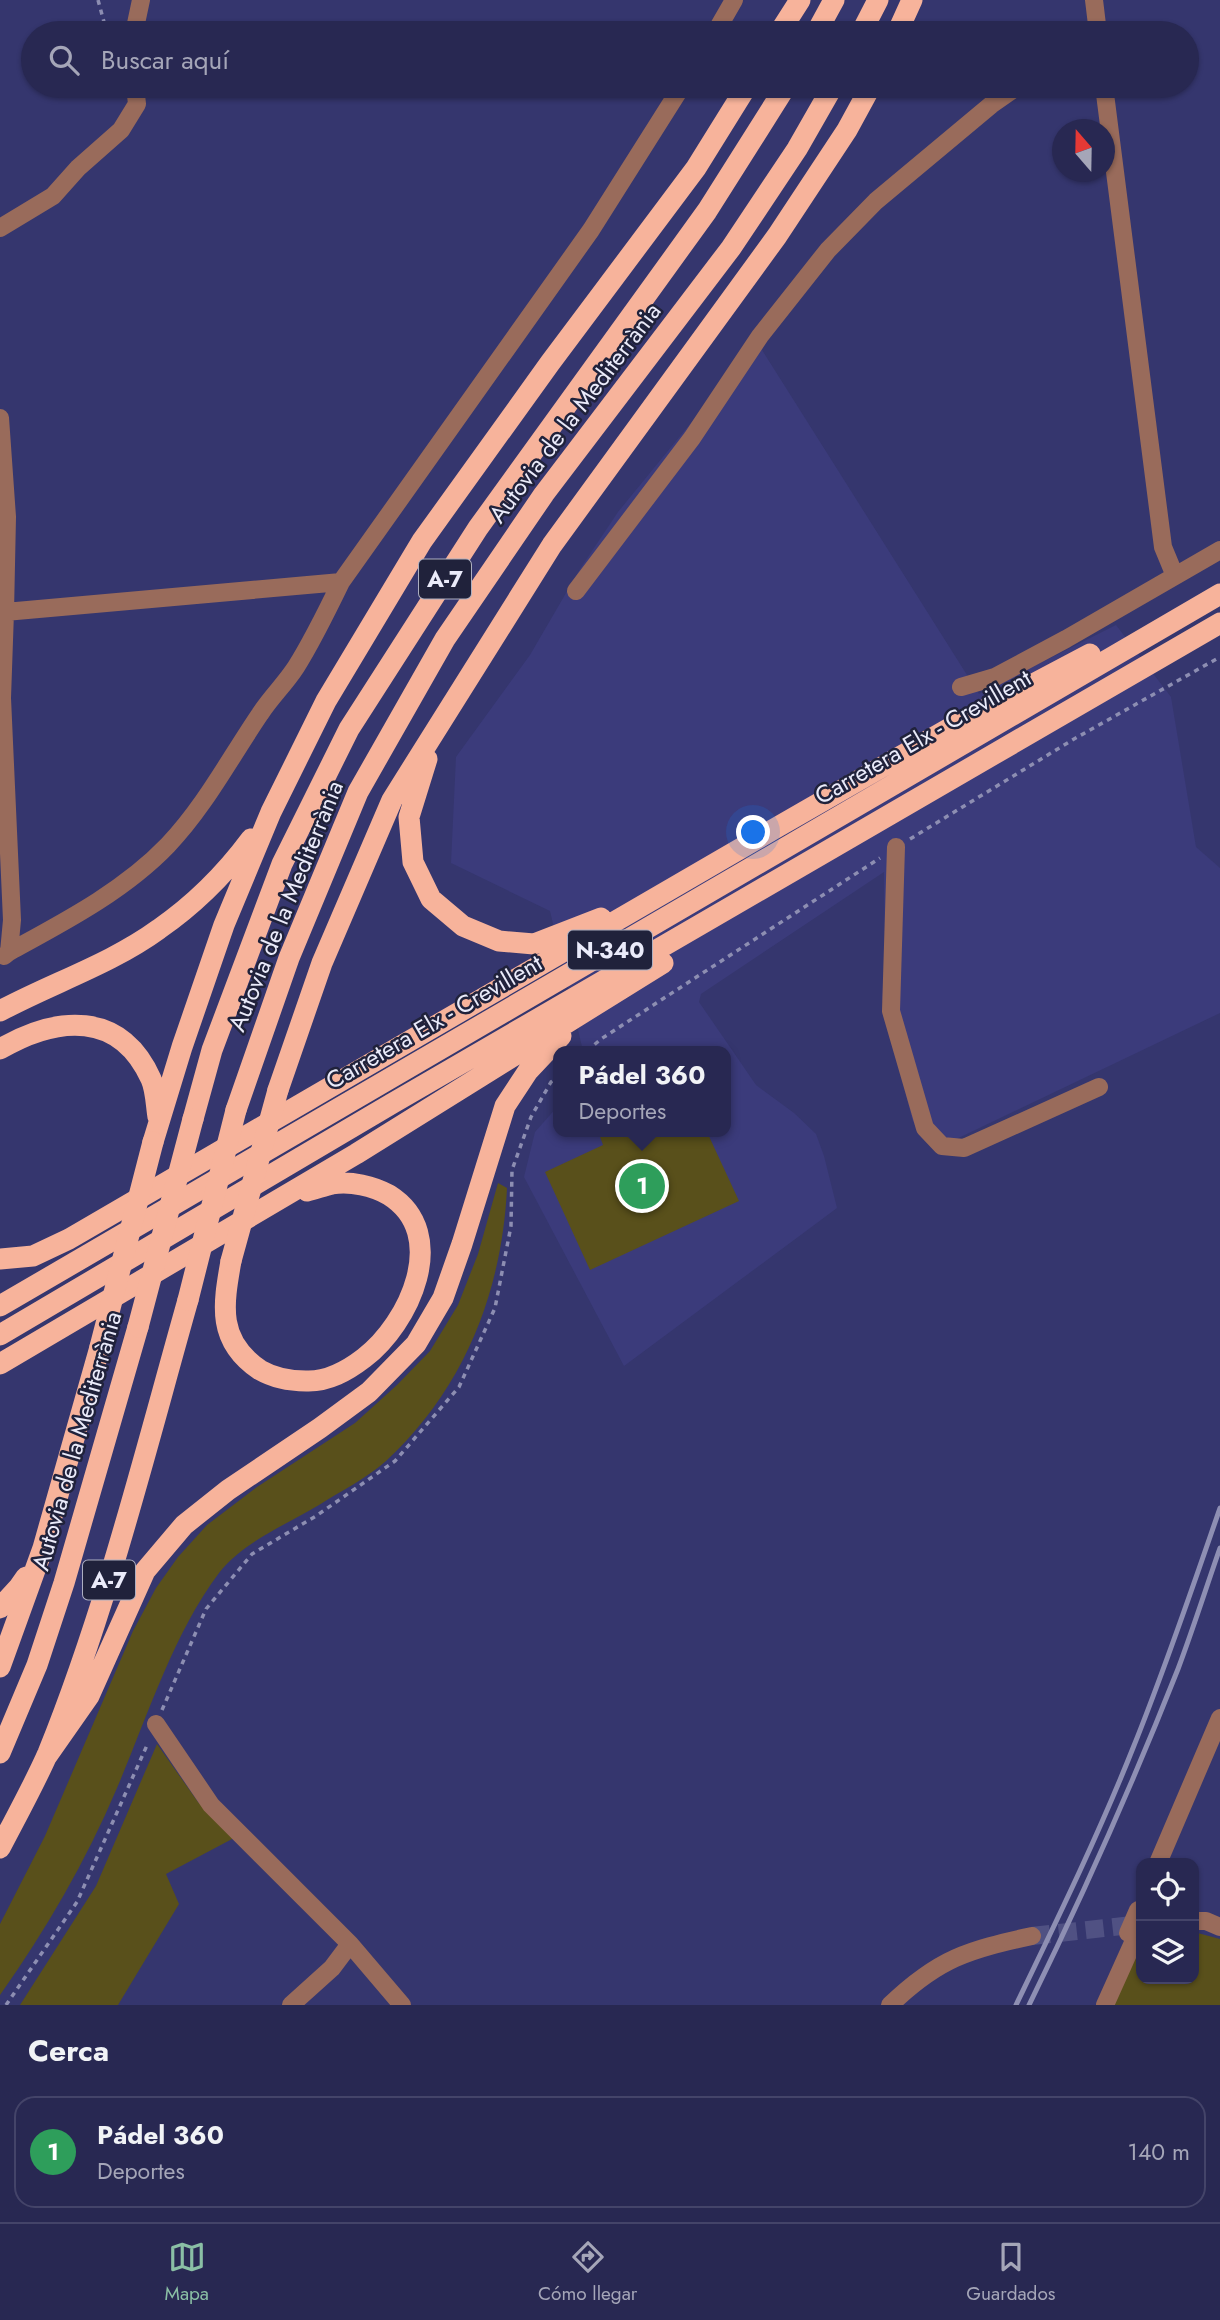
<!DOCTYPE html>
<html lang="es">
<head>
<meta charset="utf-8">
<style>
  body { margin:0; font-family:Jost,sans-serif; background:#34345c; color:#f1f3f6 }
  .controls { position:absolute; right:21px; bottom:21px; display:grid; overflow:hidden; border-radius:14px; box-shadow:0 2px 5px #0004 }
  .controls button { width:63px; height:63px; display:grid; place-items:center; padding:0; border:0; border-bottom:2px solid #444469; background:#282852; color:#f1f3f6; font:35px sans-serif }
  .compass { position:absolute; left:1052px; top:119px; width:63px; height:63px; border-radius:50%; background:#282852; box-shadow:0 2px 5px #0004; rotate:340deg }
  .you { position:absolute; left:754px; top:833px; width:24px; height:24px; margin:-18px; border:5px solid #fff; border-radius:50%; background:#1a73e8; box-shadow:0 0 0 10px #1a73e833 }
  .badge { display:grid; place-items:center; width:46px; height:46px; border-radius:50%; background:#8abfa5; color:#fff; font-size:23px; font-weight:700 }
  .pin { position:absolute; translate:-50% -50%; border:4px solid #fff; box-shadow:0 2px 7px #0006 }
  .popup { position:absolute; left:553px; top:1046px; width:178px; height:91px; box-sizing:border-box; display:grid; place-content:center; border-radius:14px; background:#282852; filter:drop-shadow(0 2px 5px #0005); font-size:23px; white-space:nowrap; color:#a5a6b8 }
  .popup b { font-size:26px; color:#f1f3f6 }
  .popup::after { content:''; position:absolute; left:50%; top:100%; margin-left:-14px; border:14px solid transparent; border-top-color:#282852 }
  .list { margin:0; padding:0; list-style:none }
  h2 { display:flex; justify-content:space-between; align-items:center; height:91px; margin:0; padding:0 28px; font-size:30px }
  h2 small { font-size:23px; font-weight:400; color:#a5a6b8 }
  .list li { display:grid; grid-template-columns:46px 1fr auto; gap:21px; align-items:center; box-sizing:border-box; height:112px; margin:0 14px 14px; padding:0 14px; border:2px solid #444469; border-radius:21px }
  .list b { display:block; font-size:26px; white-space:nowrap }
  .list p { margin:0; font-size:23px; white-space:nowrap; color:#a5a6b8 }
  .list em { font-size:23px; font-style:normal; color:#a5a6b8 }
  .icon { flex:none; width:38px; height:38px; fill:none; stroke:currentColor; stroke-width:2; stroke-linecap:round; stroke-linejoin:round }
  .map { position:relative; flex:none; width:1220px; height:2005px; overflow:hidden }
  .search { position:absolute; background:#282852; box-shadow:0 2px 5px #0004; left:21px; right:21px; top:21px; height:77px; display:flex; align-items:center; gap:18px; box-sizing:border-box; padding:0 24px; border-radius:38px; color:#a5a6b8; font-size:26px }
  .sheet { height:217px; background:#282852 }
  nav { display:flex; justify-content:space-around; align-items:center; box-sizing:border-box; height:98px; border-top:2px solid #444469; background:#282852; font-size:19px; color:#a5a6b8 }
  nav a { display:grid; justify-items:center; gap:4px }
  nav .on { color:#8abfa5 }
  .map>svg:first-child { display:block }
</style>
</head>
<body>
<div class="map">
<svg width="1220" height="2005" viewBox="0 0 1220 2005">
  <rect width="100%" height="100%" fill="#35366e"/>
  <!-- built -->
  <path fill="#3b3b7b" d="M757,342L979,694L1116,625L1171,697L1196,847L1220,868V1013L950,1142L931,1146L920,1136L912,1119L882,999L885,962L884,872L701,994L699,1002L756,1085L794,1113L816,1134L824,1156L837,1208L624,1366L524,1177L535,1132L558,1106V1132H726V1051H583L550,911L451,863L456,757L530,655L580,569L618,512Z"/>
  <!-- green -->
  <path fill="#59501b" d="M604,1132H707L739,1201L590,1270L545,1172L603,1145L599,1134Z
    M498,1183L507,1188C502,1292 464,1389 386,1461C367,1478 341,1491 319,1505C286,1525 244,1541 219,1573C173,1634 147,1718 117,1788C86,1861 46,1930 0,1995V1924L45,1836L133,1631L156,1588L178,1557L207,1525L257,1487L355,1423L397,1385L430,1351L458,1305L478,1254Z
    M157,1744L198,1802L234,1838L166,1874L179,1904L118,2005H20L96,1886Z
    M1194,1932L1220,1939V2005H1112L1141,1940V1979H1194Z"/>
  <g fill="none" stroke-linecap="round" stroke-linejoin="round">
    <!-- minor-tunnel -->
    <path stroke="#505183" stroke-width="18" stroke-dasharray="18 9" stroke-linecap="butt" d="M1032,1936L1141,1924"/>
    <!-- path -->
    <path stroke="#8d8eb2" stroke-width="3.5" stroke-dasharray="5 5" stroke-linecap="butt" d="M98,0L107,33
      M910,839L1074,739L1220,657
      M587,1051L601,1039L880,858
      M162,1710L206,1609L252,1554L316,1516L395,1461L459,1387L495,1308L511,1226L512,1170L531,1117L551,1082L558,1077
      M6,2005L77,1902L148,1743"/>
    <!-- minor -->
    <path stroke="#996b5b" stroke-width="18" d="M1094,0L1098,33
      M134,33L141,0
      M715,33L734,0
      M1104,86L1163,547L1175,576
      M0,228L53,196L78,168L121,130L137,104L135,86
      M0,418L7,517L5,612L341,582L591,230L682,86
      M576,591L692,438L760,336L828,250L876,201L991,105L1018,86
      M961,687L995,677L1066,639L1220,550
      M896,847L891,1011L925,1128L942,1146L964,1148L1099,1087
      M9,952C64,922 124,891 168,845C205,806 230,758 260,714C271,697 285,684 296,667C313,640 327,611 341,582
      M4,956L9,952L12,920L2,698L5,612
      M156,1724L211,1805L350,1944L402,2005
      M1158,1863L1220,1718
      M1194,1921H1206L1220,1927
      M291,2005L332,1968L350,1944
      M890,2005C939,1958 968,1950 1032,1936
      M1105,2005L1141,1925"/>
    <!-- highway -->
    <path stroke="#f7b39b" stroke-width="21" d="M779,33L800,0
      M816,33L834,0
      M861,33L878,0
      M897,33L912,0
      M427,759L409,817L413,862L431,899L463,926L499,941L534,944L601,918
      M0,1011C52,983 111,964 159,929C195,904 225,874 251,839
      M0,1049C57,1016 120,1010 151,1079C156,1090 156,1105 158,1117
      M278,1090L322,963L392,800L552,545L777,236L847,130L871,86
      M236,1110L289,958L358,792L445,639L544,494L731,248L797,149L833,86
      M193,1119L212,1050L282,864L349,729L478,528L707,211L786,86
      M153,1142L182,1047L224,925L271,812L326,701L422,541L550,363L696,168L747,86
      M0,1259L33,1256L69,1239L774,829L948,729L1090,654
      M231,1261C223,1306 217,1341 260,1370C274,1378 291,1381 306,1381C328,1382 347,1371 364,1358C409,1324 451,1234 389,1195C373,1186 351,1181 332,1184C324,1186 315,1189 307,1191
      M0,1306L1220,594
      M0,1335L393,1103L1220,623
      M0,1364L356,1154L663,963
      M0,1608L19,1587L26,1577
      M0,1667L43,1548L100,1347
      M0,1753L37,1665L64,1583L138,1327
      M47,1756L89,1696L145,1571L184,1525L228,1490L320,1428L369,1392L416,1344L443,1298L462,1244L505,1106L528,1071L561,1036
      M0,1848C16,1817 34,1785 48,1753C107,1607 145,1452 188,1300"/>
    <!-- rail -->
    <path stroke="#8e8fb3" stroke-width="5" d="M1016,2005C1057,1920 1098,1836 1133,1748C1165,1669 1192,1589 1220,1508
      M1029,2005C1083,1895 1133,1783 1178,1669C1193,1629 1206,1588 1220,1548"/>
    <!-- minor-bridge -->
    <path stroke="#996b5b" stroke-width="18" d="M1128,1933L1138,1910"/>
    <!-- highway-bridge -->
    <path stroke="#f7b39b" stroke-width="21" d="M231,1261L278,1090
      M188,1300L236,1110
      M138,1327L193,1119
      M100,1347L153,1142"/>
  </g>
  <g text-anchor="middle" stroke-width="5" stroke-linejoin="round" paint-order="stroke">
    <!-- shield labels -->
    <g fill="#20223b" stroke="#adafc1" stroke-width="2">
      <rect x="419" y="559.5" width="52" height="39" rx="5"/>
      <rect x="568" y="930.5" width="84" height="39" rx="5"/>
      <rect x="83" y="1560.5" width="52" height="39" rx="5"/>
    </g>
    <g font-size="23" font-weight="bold" fill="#eaebfa">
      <text x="445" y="587">A-7</text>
      <text x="610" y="958">N-340</text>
      <text x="109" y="1588">A-7</text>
    </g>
    <!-- street labels -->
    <g font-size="24" fill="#eaebfa" stroke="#20223b">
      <text transform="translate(575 413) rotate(-53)" y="8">Autovia de la Mediterrània</text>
      <text transform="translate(923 737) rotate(-30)" y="8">Carretera Elx - Crevillent</text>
      <text transform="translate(286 906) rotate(-68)" y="8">Autovia de la Mediterrània</text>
      <text transform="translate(434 1022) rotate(-30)" y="8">Carretera Elx - Crevillent</text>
      <text transform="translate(77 1441) rotate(-74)" y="8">Autovia de la Mediterrània</text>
    </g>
  </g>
</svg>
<div class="controls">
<button><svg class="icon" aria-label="locate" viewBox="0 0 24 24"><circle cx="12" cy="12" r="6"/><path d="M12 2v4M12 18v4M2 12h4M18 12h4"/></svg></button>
<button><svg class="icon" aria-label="layers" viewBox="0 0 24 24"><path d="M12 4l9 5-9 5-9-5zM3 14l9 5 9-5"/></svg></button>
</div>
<svg class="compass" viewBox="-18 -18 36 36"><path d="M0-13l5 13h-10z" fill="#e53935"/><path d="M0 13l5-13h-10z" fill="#a5a6b8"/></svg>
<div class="you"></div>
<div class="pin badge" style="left:642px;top:1186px;background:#2e9e5b">1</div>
<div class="popup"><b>Pádel 360</b>Deportes</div>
<div class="search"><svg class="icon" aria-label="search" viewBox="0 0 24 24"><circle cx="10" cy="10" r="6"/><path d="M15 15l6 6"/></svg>Buscar aquí</div>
</div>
<section class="sheet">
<h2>Cerca<small></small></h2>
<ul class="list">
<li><span class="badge" style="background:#2e9e5b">1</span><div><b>Pádel 360</b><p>Deportes</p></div><em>140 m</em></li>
</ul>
</section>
<nav>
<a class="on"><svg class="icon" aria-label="map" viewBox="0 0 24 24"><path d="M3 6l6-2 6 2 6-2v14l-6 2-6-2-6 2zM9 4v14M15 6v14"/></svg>Mapa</a>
<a><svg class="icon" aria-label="directions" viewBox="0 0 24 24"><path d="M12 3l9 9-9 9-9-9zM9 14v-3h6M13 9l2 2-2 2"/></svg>Cómo llegar</a>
<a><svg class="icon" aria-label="saved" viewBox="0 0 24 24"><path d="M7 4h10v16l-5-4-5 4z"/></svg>Guardados</a>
</nav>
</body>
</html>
